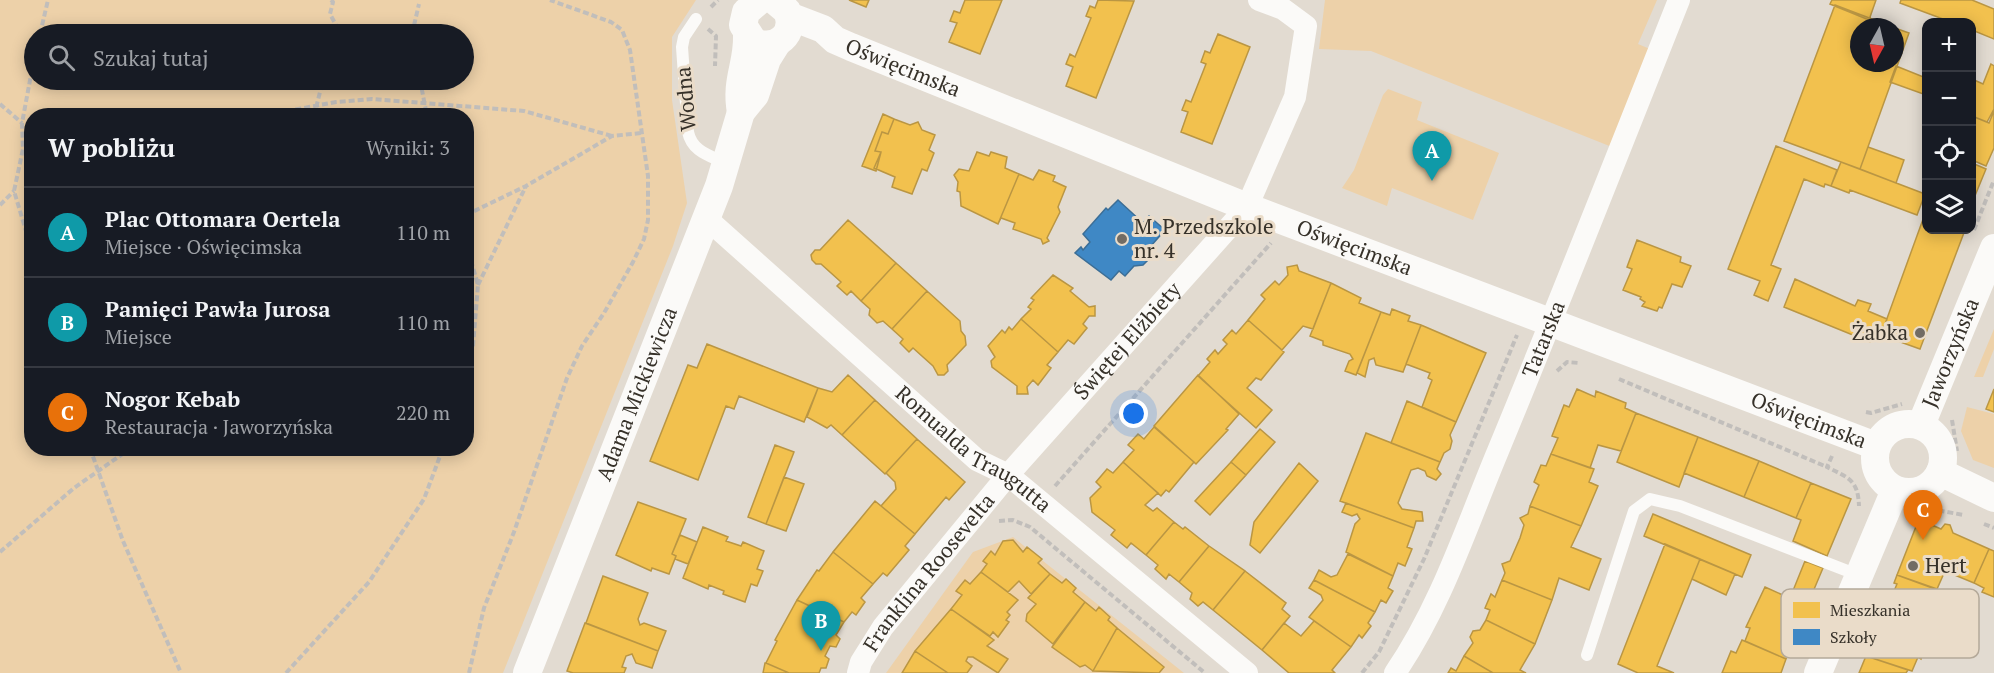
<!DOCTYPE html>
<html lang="pl">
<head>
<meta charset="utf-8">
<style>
  body { margin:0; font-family:"PT Serif",serif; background:#242831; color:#f1f3f6 }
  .controls { position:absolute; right:18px; top:18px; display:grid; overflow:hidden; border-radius:12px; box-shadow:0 3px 15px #0003 }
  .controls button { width:54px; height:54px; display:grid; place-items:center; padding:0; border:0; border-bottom:2px solid #363941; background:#171b24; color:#f1f3f6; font:30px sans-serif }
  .compass { position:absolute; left:1850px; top:18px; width:54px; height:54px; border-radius:50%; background:#171b24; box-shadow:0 3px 15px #0003; rotate:188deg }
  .you { position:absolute; left:1134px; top:414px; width:21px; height:21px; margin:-15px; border:4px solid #fff; border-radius:50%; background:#1a73e8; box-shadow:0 0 0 9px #1a73e833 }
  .badge { display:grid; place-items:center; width:39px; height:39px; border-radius:50%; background:#726c64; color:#fff; font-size:20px; font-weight:700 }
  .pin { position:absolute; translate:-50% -50px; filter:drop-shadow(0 2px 3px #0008) }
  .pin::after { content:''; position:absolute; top:32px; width:21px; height:18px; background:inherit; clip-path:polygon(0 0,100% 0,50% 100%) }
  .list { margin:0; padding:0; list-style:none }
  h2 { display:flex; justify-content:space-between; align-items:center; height:78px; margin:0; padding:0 24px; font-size:26px }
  h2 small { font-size:20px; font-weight:400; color:#9ea1a6 }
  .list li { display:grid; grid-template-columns:39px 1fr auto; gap:18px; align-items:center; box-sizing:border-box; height:90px; padding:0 24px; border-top:2px solid #363941 }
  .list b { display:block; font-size:22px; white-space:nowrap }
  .list p { margin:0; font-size:20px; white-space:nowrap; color:#9ea1a6 }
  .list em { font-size:20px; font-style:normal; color:#9ea1a6 }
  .icon { flex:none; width:33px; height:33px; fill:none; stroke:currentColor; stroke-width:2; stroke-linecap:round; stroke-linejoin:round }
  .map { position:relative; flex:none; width:1994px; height:673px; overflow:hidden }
  .search { position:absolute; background:#171b24; box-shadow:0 3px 15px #0003; left:24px; top:24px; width:450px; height:66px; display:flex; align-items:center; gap:15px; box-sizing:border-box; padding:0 21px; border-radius:33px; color:#9ea1a6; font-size:22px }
  .panel { position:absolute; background:#171b24; box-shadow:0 3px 15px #0003; left:24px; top:108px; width:450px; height:348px; border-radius:24px }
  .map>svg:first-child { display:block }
</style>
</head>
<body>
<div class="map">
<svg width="1994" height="673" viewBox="0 0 1994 673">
  <rect width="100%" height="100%" fill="#e2dbd1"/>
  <!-- green -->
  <path fill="#edd1a9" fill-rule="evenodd" d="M0,0H696L672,37V100L687,203L673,246L503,673H0ZM464,34V80H34V34ZM32,116H466V448H32Z
    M1325,0H1657L1638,44L1657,52L1617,149L1371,51L1319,49Z
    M1388,89L1422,102L1417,120L1499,153L1473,220L1392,188L1387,206L1342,188L1354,170L1383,95Z
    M1994,329V349L1983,377H1974Z
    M1967,407L1994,414V468L1973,460L1961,431Z
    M1013,537L1184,673H886L973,552Z"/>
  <!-- homes -->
  <path fill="#f2c14e" stroke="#ba9643" stroke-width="1.5" d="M849,0H869L866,7Z
    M965,0H1002L980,54L949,42L957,23L950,21L954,11L960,13Z
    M1098,0L1134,1L1096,98L1066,86L1073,67L1066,64L1070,54L1075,57L1091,18L1086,16L1090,6L1095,8Z
    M1832,0H1876L1869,20L1830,4Z
    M1901,0H1972L1994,9V39L1972,30V22H1951L1900,3Z
    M1835,5L1893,27H1859V63H1895V28L1909,33L1860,169L1784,141Z
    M1218,34L1250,47L1212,144L1181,132L1188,112L1182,110L1186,100L1191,102L1206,64L1201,62L1205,51L1210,53Z
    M1991,64L1994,66V109L1987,122L1972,116V79L1983,84Z
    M1896,66L1926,78V95L1890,82Z
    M1994,111V148L1986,166L1972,160V116L1989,123Z
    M883,114L894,119L888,134L882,132L875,151L881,152L876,171L862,166Z
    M894,119L910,125L918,122L922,130L935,135L929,150L934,153L927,171L922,169L912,194L892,187L895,177L874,168L881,152L875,151L882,132L888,134Z
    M1776,146L1837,170L1831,186L1825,184L1824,187L1804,179L1771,265L1781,269L1768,301L1754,295L1760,281L1728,269Z
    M1868,147L1904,160L1896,183L1860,169Z
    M977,152L989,156L991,152L1007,157L1005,168L1019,174L998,224L961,206L960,192L957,191L958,182L954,175L959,169L969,171Z
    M1841,162L1925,194L1917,215L1850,190L1849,193L1831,186Z
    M1972,163L1986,169L1972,203Z
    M1039,170L1055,176L1053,181L1066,187L1058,207L1060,212L1047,238L1049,241L1043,244L1041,239L1013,229L1015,223L1001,218L998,224L1019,174L1033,180Z
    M1926,211V230H1965L1920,349L1881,335Z
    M848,220L896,263L861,301L851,291L847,295L837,286L841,282L821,264H816L812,260L811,255L815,250H820Z
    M1637,240L1681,257L1680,262L1691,266L1682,287L1672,284L1662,308L1659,307L1657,311L1642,306L1645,302L1640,299L1641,297L1623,290L1632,269L1627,267Z
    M896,263L927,291L892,329L883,321L877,323L869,315L870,309L861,301Z
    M1297,265L1299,271L1331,283L1313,329L1303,326L1282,350L1248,320L1265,299L1261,295L1275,281L1279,285L1288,275L1287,267Z
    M1053,275L1073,288L1070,291L1089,307L1095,306V316H1089L1083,324L1087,328L1074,344L1068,340L1058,352L1021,319L1031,309L1028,307L1034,300L1031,298Z
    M1795,279L1855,306L1858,300L1871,304L1868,311L1887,319L1881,335L1874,331L1870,342L1784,307Z
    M1331,283L1361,298L1359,303L1381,312L1356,375L1345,371L1349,361L1353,359L1350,354L1323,345V341L1310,336Z
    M927,291L960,321L961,331L965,336L966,345L947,365L948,371L944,375H938L933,366L913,348L909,352L900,343L903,339L892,329Z
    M1392,309L1410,316L1408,321L1421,325L1403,372L1376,365L1374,358L1369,360L1365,377L1357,373L1381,312L1390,315Z
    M1021,319L1058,352L1047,365L1051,368L1038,385L1033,380L1027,387L1028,394H1017V386L992,367L991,361L995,357L988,346L1002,330L1005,333L1009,327L1012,330Z
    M1248,320L1284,352L1261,380L1256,378L1247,388L1272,410L1256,428L1198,376L1210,362L1207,359L1215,350L1218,354L1227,344L1223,340L1232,330L1236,334Z
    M1421,325L1486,353L1456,422L1422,407L1432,380L1428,378L1430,373L1406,364Z
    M707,344L818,388L804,422L739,396L734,409L726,406L698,480L650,461L688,365L697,368Z
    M848,375L875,400L842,435L831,425L827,428L807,417L818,388L832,392Z
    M1198,375L1239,414L1226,429L1228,430L1196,464L1154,426Z
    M1577,389L1595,397L1596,391L1626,403L1625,408L1636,413L1621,451L1598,445L1590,468L1551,454L1558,438L1552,436L1564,405L1569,407Z
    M1994,389V412L1986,409Z
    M875,400L917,439L885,474L842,435Z
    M1407,401L1456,422L1450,435L1452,441L1450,449L1444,453L1440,462L1391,443Z
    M1636,413L1698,437L1679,487L1617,462Z
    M1154,427L1194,462L1169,492L1166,490L1161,496L1123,462L1134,450L1128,445L1138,434L1144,439Z
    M1260,429L1275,442L1246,475L1231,462Z
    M1366,433L1440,462L1437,469L1441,474L1436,480L1427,476L1425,471L1418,468L1411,470L1398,503L1402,509L1422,512L1423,521H1416L1414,528L1340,501Z
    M1698,437L1759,461L1744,497L1684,473Z
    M917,439L965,482L949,500L946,497L915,534L881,506L896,489L895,482L886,473Z
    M775,445L794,452L766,524L748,517Z
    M1551,454L1594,469L1589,482L1598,486L1581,526L1530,506L1539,485L1534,482L1541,465L1546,466Z
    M1759,461L1811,483L1796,518L1744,497Z
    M1123,462L1158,493L1145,505L1153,511L1157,508L1174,522L1146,555L1131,543L1127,548L1111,535L1115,530L1092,512L1090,498L1101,487L1096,482L1107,469L1113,473Z
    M1231,462L1246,475L1210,515L1195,501Z
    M1299,463L1318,481L1260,553L1250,545L1254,522Z
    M784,477L804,484L786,531L766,524Z
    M1811,483L1851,499L1827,556L1793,541L1801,520L1796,518Z
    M875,501L915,534L905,546L909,550L887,576L883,573L873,584L833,552Z
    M638,502L686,519L672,554L676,556L669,574L652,568L651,571L616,555Z
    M1346,503L1414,528L1407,547L1412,549L1405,566L1398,563L1393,576L1346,552L1355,524L1360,519L1357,514L1352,516L1342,512Z
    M1530,506L1581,526L1571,547L1601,559L1589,590L1559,578L1552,600L1502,580L1505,573L1502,564L1510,561L1520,538L1524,525L1520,518L1528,514Z
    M1653,514L1751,555L1742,577L1644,536Z
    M1174,522L1183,529L1185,527L1209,546L1179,582L1169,574L1166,579L1155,569L1158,565L1146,555Z
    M1925,522L1941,529L1945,524L1950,525L1953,533L1989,549L1974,583L1945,571L1937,589L1897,575L1917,524Z
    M703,527L728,537L726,541L741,546L743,542L764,551L757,569L763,571L757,586L751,584L745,602L723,594L724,591L709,585L708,589L683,578Z
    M680,535L697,542L688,564L675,559L676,556L672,554Z
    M1013,540L1023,552L1027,547L1042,559L1038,563L1050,574L1031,594L1019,581L1008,592L981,572L987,564L983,561L991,551L995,555L1003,541Z
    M1665,544L1700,559L1657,666L1674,673H1638L1618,664Z
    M1209,546L1245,571L1213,610L1203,602L1198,606L1190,599L1192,593L1179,582Z
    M1989,549L1994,551V597L1982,592L1984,588L1974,583Z
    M833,552L873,584L861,598L865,602L856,615L852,612L844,622L797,600L817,570L819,571Z
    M1348,554L1393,576L1388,588L1393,591L1386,603L1381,600L1375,612L1314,580L1319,570L1331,577L1337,575Z
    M1700,559L1735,574L1726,595L1692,579Z
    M1805,561L1823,568L1807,606L1790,598Z
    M1245,571L1286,603L1282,609L1290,616L1262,650L1213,610Z
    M981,572L1018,600L1007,612L1010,615L1006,620L1009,622L998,637L993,632L990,636L951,609L962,595L956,591L965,580L970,584Z
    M1050,574L1062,583L1066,579L1076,588L1073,592L1085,602L1053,644L1026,621L1027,614L1036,604L1028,598Z
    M1897,575L1946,593L1939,608L1942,609L1929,633L1883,617L1897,584L1894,583Z
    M603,576L648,593L638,619L640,625L644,623L666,631L658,651L586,623Z
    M1314,580L1375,612L1368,623L1371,626L1362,638L1359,635L1351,647L1309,617L1323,600L1321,595L1309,588Z
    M1502,580L1552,600L1535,644L1486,620L1490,610L1485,608L1491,594L1495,597Z
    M1765,587L1807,606L1786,659L1745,641L1750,628L1746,627Z
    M797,600L844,622L836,635L840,639L836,647L830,646L825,656L829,659L826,668H821L819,673H789L766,663L777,641L775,640Z
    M1085,602L1096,611L1099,607L1110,617L1108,620L1117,628L1093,671L1085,665L1080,667L1052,647Z
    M951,609L994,640L987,646L1008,659L998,673L973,657H968L966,661L972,666L967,673H948L915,651Z
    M1883,617L1929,633L1921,659L1918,657L1912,671L1866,656Z
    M1486,620L1535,644L1520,670L1526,673H1493L1464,656L1473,643L1470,637L1473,631L1480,630Z
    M1314,621L1351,647L1332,670L1335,673H1289L1262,650L1284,623L1301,636Z
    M585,623L658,651L652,668L636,663L632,654L626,656L622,667L626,668L624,673H573L567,671Z
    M1117,628L1164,667L1159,673L1093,671Z
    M1742,640L1786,659L1781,673H1722L1731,651L1736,653Z
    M915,651L948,673H902Z
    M1464,656L1493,673H1448L1451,668L1456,671Z
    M1866,656L1908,670L1906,673H1859Z
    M765,663H766L789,673H763Z"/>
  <!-- schools -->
  <path fill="#3f88c5" stroke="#3c6e96" stroke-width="1.5" d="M1118,200L1143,223L1149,216L1165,230L1150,247L1151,257L1143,265L1134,266L1125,276L1119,271L1111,280L1075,253L1081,247L1083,250L1090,242L1083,234L1106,208L1108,210Z"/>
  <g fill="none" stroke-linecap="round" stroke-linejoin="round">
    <!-- path -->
    <path stroke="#c1bebb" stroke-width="4" stroke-dasharray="6 3" stroke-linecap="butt" d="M331,0L333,2L330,14L336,25L334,34
      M711,7L718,0
      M708,29L716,36L715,66
      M40,34L48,0
      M412,34L419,4
      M420,80L427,116
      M0,104L22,123
      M260,116L336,102L372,99L524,111L612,136
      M314,116L323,80
      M0,205L14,191
      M466,215L526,186L612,136L641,133
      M1974,230L1994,180
      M466,243L478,285L473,346L466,375
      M32,251L14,191L23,149L22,123L34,59
      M478,285L526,186
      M1557,371L1567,362L1579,363
      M1619,379L1827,467
      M1866,412L1871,413L1902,404
      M1952,420L1957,451
      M90,448L123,541L181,673
      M1832,456L1827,467C1849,478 1858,480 1859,506
      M1055,486L1271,243
      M1913,516L1930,509L1964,515
      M999,521L1013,520L1030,527L1205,673
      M1984,524L1994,528
      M0,552L74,488L131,448
      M286,673L369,582L424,499L443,448
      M469,673L484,608L514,532L567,378L582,346L604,313L633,262L644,239L648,220V176L630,50L622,30L611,22L550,0
      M1362,673L1379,652L1424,559L1517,335"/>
    <!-- service -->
    <path stroke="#fbfaf8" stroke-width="12" d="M696,19L684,37L682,47L688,132C692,151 708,155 725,163
      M1587,655L1634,511L1650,499L1680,506L1858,575"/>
    <!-- minor -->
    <g stroke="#fbfaf8" stroke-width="22">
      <path id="s1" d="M706,218L977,460L1008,475L1247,673"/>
      <path id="s2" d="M858,673L861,662L883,627L1008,475L1247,207L1295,97L1306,26L1283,9L1259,0"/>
      <path id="s3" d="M1395,673C1441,606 1467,525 1498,451C1560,301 1619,151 1679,0"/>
    </g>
    <!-- tertiary -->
    <g stroke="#fbfaf8" stroke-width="28">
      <path d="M760,0L746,12L743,25L754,42C776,51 797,34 787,11L774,0"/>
      <path id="s4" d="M789,16L823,29L835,40L851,47L1247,207L1876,446"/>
      <path d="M741,112C735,80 748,65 747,35"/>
      <circle cx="1909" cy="458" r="34"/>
      <path id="s5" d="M1921,425L1994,248"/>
      <path d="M1940,472L1994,498"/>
      <path id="s6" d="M527,673L719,186L741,112L755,95L767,59L777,43"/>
      <path d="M1818,673L1895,490"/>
    </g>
  </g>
  <!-- markers -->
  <g fill="#726c64" stroke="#eadcc9" stroke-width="2">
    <circle cx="1122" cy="239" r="6"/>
    <circle cx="1920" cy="333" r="6"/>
    <circle cx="1913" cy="566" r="6"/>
  </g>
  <g text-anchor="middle" stroke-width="6" stroke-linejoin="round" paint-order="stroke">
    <!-- street labels -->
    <g font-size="21" fill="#363129" stroke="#eadcc9">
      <text dy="7" stroke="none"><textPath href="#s4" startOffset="126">Oświęcimska</textPath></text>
      <text transform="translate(686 99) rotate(-95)" y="7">Wodna</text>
      <text dy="7" stroke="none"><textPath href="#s4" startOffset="612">Oświęcimska</textPath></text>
      <text dy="7" stroke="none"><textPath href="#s3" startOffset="366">Tatarska</textPath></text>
      <text dy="7" stroke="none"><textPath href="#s2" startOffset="429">Świętej Elżbiety</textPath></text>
      <text dy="7" stroke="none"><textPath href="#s5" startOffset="78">Jaworzyńska</textPath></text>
      <text dy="7" stroke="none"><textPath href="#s6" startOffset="300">Adama Mickiewicza</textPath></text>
      <text dy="7" stroke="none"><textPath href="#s4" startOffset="1098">Oświęcimska</textPath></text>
      <text dy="7" stroke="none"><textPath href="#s1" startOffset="354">Romualda Traugutta</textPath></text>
      <text dy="7" stroke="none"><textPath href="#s2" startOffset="124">Franklina Roosevelta</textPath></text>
    </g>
    <!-- poi labels -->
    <g font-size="21" fill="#363129" stroke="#eadcc9" text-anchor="start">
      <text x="1134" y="234">M. Przedszkole<tspan x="1134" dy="24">nr. 4</tspan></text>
      <text x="1908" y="340" text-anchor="end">Żabka</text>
      <text x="1925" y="573">Hert</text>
    </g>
  </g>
  <!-- legend -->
  <rect x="1781" y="589" width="198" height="69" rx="9" fill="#eadcc9" stroke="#b4a999" stroke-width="1.5"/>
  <rect x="1793" y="602" width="27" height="16" fill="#f2c14e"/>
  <rect x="1793" y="629" width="27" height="16" fill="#3f88c5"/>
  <g font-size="16" fill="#363129">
    <text x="1830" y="616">Mieszkania</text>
    <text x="1830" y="643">Szkoły</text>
  </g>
</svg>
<div class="controls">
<button>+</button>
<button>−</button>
<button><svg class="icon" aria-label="locate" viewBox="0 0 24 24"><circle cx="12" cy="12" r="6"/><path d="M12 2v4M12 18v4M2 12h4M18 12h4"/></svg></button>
<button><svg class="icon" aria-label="layers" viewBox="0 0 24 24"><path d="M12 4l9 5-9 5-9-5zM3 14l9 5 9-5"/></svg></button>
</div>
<svg class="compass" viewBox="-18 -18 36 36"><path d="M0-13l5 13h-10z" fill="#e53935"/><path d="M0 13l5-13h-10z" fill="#9ea1a6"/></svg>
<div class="you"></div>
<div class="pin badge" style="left:1432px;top:181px;background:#0f9aa8">A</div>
<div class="pin badge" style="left:821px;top:651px;background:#0f9aa8">B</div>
<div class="pin badge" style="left:1923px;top:540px;background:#e8710a">C</div>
<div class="search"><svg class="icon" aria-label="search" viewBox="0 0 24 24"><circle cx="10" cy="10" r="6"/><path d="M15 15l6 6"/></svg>Szukaj tutaj</div>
<section class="panel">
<h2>W pobliżu<small>Wyniki: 3</small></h2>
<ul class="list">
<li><span class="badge" style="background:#0f9aa8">A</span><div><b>Plac Ottomara Oertela</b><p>Miejsce · Oświęcimska</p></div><em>110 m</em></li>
<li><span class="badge" style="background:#0f9aa8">B</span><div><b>Pamięci Pawła Jurosa</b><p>Miejsce</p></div><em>110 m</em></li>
<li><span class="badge" style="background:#e8710a">C</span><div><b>Nogor Kebab</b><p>Restauracja · Jaworzyńska</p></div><em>220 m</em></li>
</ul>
</section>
</div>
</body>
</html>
